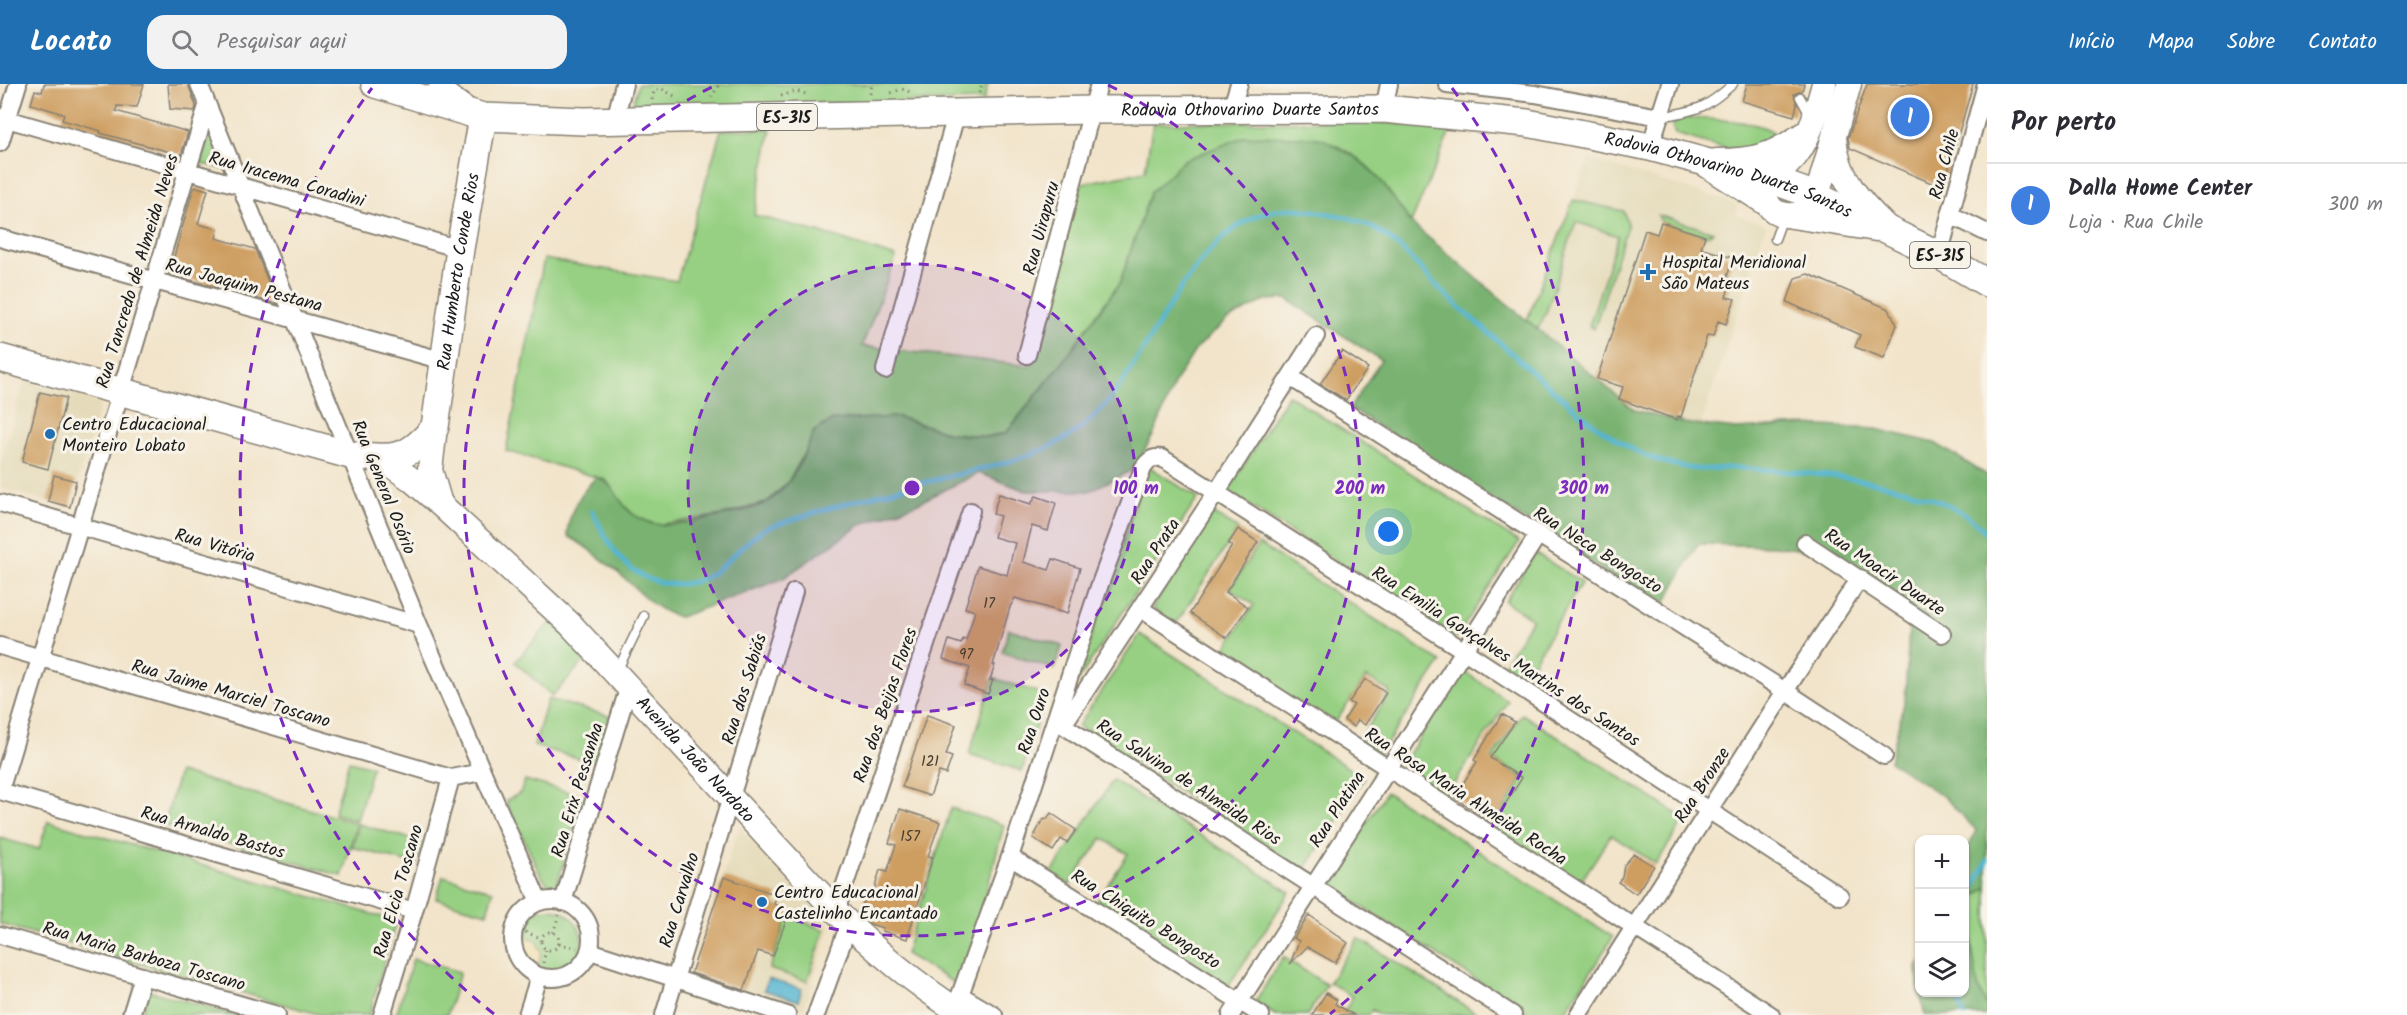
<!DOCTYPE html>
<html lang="pt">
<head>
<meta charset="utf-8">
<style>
  body { margin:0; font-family:Kalam,sans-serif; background:#f2f2f3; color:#2b2b33 }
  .controls { position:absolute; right:18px; bottom:18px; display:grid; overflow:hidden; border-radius:12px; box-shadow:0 2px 4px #0004 }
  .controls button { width:54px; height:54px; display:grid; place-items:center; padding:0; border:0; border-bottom:2px solid #e1e1e2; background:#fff; color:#2b2b33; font:30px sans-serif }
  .you { position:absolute; left:1389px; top:448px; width:21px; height:21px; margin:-15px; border:4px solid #fff; border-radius:50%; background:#1a73e8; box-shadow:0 0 0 9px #1a73e833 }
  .badge { display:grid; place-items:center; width:39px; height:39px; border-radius:50%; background:#1f6fb2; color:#fff; font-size:20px; font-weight:700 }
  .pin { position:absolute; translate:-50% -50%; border:3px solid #fff; box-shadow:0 2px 6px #0006 }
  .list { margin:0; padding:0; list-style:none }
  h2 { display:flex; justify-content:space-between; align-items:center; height:78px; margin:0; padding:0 24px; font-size:26px }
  h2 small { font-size:20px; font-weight:400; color:#7c7c81 }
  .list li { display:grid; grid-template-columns:39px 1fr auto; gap:18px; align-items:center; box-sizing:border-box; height:84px; padding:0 24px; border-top:2px solid #e1e1e2 }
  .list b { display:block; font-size:22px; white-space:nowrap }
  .list p { margin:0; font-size:20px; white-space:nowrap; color:#7c7c81 }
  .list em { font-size:20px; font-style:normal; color:#7c7c81 }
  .icon { flex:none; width:33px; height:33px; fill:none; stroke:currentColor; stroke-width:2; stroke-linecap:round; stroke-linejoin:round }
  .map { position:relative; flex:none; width:1987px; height:931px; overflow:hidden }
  header { display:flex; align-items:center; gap:36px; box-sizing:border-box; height:84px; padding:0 30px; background:#1f6fb2; color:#fff }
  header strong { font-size:28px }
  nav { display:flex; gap:33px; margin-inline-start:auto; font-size:21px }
  .search { width:420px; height:54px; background:#f2f2f3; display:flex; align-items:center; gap:15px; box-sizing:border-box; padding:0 21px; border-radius:18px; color:#7c7c81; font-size:22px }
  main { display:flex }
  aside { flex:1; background:#fff }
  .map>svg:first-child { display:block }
</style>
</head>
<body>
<header>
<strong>Locato</strong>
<div class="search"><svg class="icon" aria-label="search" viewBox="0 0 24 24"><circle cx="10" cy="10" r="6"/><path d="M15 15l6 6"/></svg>Pesquisar aqui</div>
<nav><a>Início</a><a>Mapa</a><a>Sobre</a><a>Contato</a></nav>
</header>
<main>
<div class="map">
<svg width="1987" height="931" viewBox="0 0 1987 931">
  <rect width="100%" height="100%" fill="#f7f3e8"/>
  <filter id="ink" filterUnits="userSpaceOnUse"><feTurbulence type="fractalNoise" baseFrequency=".0167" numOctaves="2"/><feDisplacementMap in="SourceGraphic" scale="12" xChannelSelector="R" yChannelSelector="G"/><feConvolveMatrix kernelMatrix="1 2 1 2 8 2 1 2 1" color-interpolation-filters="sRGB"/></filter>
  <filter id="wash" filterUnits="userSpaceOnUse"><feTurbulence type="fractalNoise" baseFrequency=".008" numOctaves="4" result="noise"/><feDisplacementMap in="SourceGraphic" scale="24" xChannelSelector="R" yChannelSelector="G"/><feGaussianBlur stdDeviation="1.35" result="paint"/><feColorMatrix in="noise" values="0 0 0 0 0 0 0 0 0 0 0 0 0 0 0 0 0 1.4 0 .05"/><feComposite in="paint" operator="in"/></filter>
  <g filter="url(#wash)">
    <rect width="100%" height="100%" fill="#f2e4ca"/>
    <!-- built -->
    <path fill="#e5dbba" d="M1589,75L1738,120L1736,131L1766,141L1701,341L1684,339L1634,326L1527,236Z
      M25,296L101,318L70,424L0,404V383Z
      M739,743L831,843L803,926L691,889Z"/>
    <!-- green -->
    <path fill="#97d083" stroke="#5a7650" stroke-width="1.5" d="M638,0H988L984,16L636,24L633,18Z
      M1679,34C1700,34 1758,36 1773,48L1774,56L1771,60L1734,67L1675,50L1672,42Z
      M1356,37L1452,43L1411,139C1400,126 1391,111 1381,97C1365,76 1336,58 1311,53L1150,109L1120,198L1058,284L1006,349L987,353L950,349L898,333L814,347L808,362L788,398L767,418L723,431L656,441L635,432L623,420L606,396L506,367L544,175L677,197L721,46L771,45L754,131L818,148L896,173L862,262L1029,282L1074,101L1145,87L1153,39Z
      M210,48L227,86L200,79Z
      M1573,116L1623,127L1628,139L1594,245L1589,242L1618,152L1576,138L1547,226L1538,245L1527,236Z
      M1658,131L1713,148L1705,152L1661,138Z
      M1288,311L1519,458L1456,554L1227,407Z
      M1148,382L1198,414L1075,601Z
      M1213,429L1238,445L1176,540L1152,524Z
      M1259,460L1441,578L1380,670L1359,657L1390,608L1366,593L1333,642L1222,569L1254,521L1230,505Z
      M1535,469L1582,498L1523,596L1502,584L1532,535L1505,517Z
      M551,538L589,572L552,612L515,578Z
      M1009,545L1062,562L1054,585L1002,568Z
      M1140,550L1364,694L1304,787L1078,642Z
      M1462,586L1508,617L1446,712L1401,683Z
      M993,594L1046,611L1022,687L969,670Z
      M548,615L609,632L596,679L534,662Z
      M1522,630L1685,735L1656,780L1611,751L1580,799L1492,744L1523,694L1492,674Z
      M349,677L372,683L357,736L334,730Z
      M179,688L357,739L342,792L164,741Z
      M525,696L583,712L557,801L548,800L541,792L506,717L520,709Z
      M1113,696L1290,808L1227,904L1096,819L1128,770L1102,754L1070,801L1051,790Z
      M1386,708L1613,853L1563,931H1531L1328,801Z
      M951,724L1004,741L961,903L905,870Z
      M48,737L396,837L369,931H321L0,840V754L39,765Z
      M359,740L422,758L416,781L352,763Z
      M443,792L493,807L487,829L436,815Z
      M1987,803V923L1978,903L1970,851L1975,812Z
      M516 858a33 33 0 1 1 66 0a33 33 0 1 1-66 0Z
      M788,832L825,846L807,897L769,885Z
      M1358,854L1479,931H1381L1372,926L1368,931H1342L1353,913L1329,898Z
      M1283,873L1327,901L1307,931H1275L1255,918Z
      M413,875L460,888L447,931H396Z
      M149,907L237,931H141Z"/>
    <!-- forest -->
    <path fill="#79b271" stroke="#4a6746" stroke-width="1.5" d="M1246,52L1311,53L1323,55L1357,74L1379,94L1411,139L1634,326L1684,339L1736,345L1805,341L1876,345L1935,359L1987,391V803L1975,812L1970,851L1978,903L1987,923V931H1925L1918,902L1917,884L1919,877L1920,908H1964L1965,772L1976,746L1944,713L1890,677L1905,615L1909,545L1881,496L1832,470L1775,462L1698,460L1662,524L1350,324L1381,276L1287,215L1266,216L1227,236L1196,265L1175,298L1154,350L1133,386L1089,407H1026L979,389L916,420L862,440L782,495L680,533C656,528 642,509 624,494C606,478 588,463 568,452C566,430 582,408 596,393C616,399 619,424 638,433C643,436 649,439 655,440C672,444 751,427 767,418C790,405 805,371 814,347L833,336L898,333L950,349L987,353L1006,349L1058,284L1120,199L1150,109L1184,76Z"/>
    <!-- sand -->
    <path fill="#eeda9e" stroke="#857b5d" stroke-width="1.5" d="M523,852L537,856L538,861L542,867L538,882C526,875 521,866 523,852Z"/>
    <!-- water -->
    <path fill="#53b5d2" stroke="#386877" stroke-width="1.5" d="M768,895L802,905L798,917L764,906Z"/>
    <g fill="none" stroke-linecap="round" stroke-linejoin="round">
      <!-- stream -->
      <path stroke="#53b5d2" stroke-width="4.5" d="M592,427C601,444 610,464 624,478C648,502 684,508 713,489C732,475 746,456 766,444C819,427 872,411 926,398C976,385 1026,379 1071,351C1152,301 1179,137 1284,125C1293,124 1303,126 1313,127C1332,130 1352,133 1369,142C1401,159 1414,179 1439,204C1461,226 1486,246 1509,267C1549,302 1605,357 1654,375C1667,379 1683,384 1697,385C1711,386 1726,383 1740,384C1807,389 1943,395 1987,450
        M1964,825L1987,777
        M1955,908L1964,931"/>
    </g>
    <g id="blocks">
      <!-- building -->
      <path fill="#ce9e60" d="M44,0H144L137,23L117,22L116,27L188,48L181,71L100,49L101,47L62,36L64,30L31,20L35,6L42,8Z
        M168,0H188L196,22L195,27L170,25Z
        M1747,0H1804L1802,7L1794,10L1797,21L1794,32L1742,17Z
        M1867,0H1973L1943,104L1850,64L1848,54Z
        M196,103L208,106L198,140L218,145L216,154L255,165L277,220L169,190L193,106Z
        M1661,138L1705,152L1701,164L1733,174L1727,193L1732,195L1726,213L1735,215L1726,240L1718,237L1713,253L1707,252L1681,333L1678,332L1677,336L1619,315L1623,303L1597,295L1645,146L1657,150Z
        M1808,190L1889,225L1897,241L1884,274L1855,263L1860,251L1787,218L1795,194Z
        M1342,267L1368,284L1346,316L1320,300Z
        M40,308L66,314L48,385L22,378Z
        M54,391L76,397L70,423L48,417Z
        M999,410L1031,420L1036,412L1056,419L1048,447L1032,442L1023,478L1049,486L1053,475L1080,484L1067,530L1015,514L1010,523L993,581H995L990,596H993L988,610L964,601L970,584L943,575L949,556L961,560L963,555L966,556L975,527L965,524L978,482L1007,491L1015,459L994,453L1000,432L993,430Z
        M1238,445L1258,458L1226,508L1248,523L1227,554L1190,529L1232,462L1228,460Z
        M1365,595L1386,609L1365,641L1358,636L1354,643L1344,636L1354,621L1349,618Z
        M1502,630L1515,638L1490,674L1522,694L1493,739L1454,713L1477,678L1474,676Z
        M927,631L956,641L946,671L952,673L946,690L939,688L930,712L902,703Z
        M900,725L940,738L928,772L933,773L907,855L882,847L883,844L870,840L859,830L867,808L873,810L880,786L887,788L896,761L889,759Z
        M1051,729L1076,746L1067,759L1061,755L1053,767L1033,754L1043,736L1047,735Z
        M1634,770L1654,782L1636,810L1618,798L1622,793L1624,781Z
        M724,793L777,811L774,820L790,826L773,872L758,867L744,906L691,889Z
        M1309,831L1348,859L1335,879L1307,863L1290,880L1299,857L1294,854Z
        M1326,909L1337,916L1335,920L1354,931H1312Z"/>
    </g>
  </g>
  <g filter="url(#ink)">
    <use href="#blocks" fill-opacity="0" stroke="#878073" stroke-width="1.5"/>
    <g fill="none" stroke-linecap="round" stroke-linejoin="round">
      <!-- lane casing -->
      <g stroke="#878073" stroke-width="11">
        <path id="lane" d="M1800,13L1810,31
          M1660,33C1697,26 1704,26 1733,0
          M1775,155L1783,133
          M617,587L644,532"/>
      </g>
      <!-- street casing -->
      <g stroke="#878073" stroke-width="20">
        <path id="street" d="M199,0L419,541L539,818
          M437,0L467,22
          M1447,0L1535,10L1660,33
          M1231,25L1239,0
          M1384,25L1389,0
          M0,33L460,165
          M615,36L624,0
          M0,59L18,0
          M1650,63L1670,0
          M1951,131L1987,149
          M0,154L444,277
          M1939,171L1986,0
          M1027,271L1099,0
          M885,286L956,31
          M1290,293L1785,607L1884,672
          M0,419L419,541
          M1805,459L1942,550
          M1141,525L1771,931
          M0,562L451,694L482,688
          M1055,636L1513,931
          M1063,641L1216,409L1316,252
          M0,707L207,22
          M0,707L414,827
          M1010,773L1261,931
          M513 855a39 39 0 1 1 78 0a39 39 0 1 1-78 0Z
          M563,818L628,605
          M836,827L971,427
          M0,851L277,931
          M590,867L787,931
          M960,911L1010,773L1100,500L1143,384C1149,376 1152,373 1162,374L1463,566L1840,812
          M956,920L960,911L994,931
          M131,931L143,892
          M382,931L414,827L451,694
          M527,931L539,893
          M664,931L794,508
          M816,931L849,840
          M1231,931L1538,451
          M1578,931L1785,607L1860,494"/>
      </g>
      <!-- secondary casing -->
      <g stroke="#878073" stroke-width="27">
        <g id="secondary">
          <path d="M1824,0C1817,24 1812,49 1797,70C1789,81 1771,94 1767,105C1758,132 1802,141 1815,118L1849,0"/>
          <path d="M1834,54C1837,92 1858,116 1884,141"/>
          <path d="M1716,77C1756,77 1771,72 1804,50"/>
          <path d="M1708,82L1769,121"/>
          <path d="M1792,132L1876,145"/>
          <path d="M435,343L430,386L440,420"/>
          <path id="s1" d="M382,375L411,395L440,420L571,541L836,827C875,867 917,901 964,931"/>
        </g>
      </g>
      <!-- primary casing -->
      <g stroke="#878073" stroke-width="30">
        <g id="primary">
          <path id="s2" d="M375,0L483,33L584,37L1092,26L1384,25L1527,39L1650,63L1772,96L1816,112L1890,147L1939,171L1987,199"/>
          <path id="s3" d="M0,274L350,371C393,375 406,378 435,343L460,165L483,33"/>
        </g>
      </g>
      <!-- path -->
      <path stroke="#878073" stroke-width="3" stroke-dasharray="1.5 4.5" stroke-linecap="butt" d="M891,9L902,5L913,9
        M979,9L982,0
        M870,10L872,0
        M781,12L796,7L809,11
        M711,13L720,0
        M652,16L654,7L662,5L678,14
        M514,844L541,854
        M541 857a9 9 0 1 1 18 0a9 9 0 1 1-18 0Z
        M553,849L559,831
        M559,860L577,864
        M543,879L546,866"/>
      <!-- lane -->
      <use href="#lane" stroke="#fff" stroke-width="8"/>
      <!-- street -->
      <use href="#street" stroke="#fff" stroke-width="16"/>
      <!-- secondary -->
      <use href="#secondary" stroke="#fff" stroke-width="24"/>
      <!-- primary -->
      <use href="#primary" stroke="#fff" stroke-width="27"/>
    </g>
  </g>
  <!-- distance rings -->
  <circle cx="912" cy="404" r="224" fill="#7b2cbf" fill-opacity=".12"/>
  <g fill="none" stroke="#7b2cbf" stroke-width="3" stroke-dasharray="10 8">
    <circle cx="912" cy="404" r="224"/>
    <path d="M1108 1A448 448 0 1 1 716 1"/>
    <path d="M494 930A672 672 0 0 1 372 4M1452 4A672 672 0 0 1 1330 930"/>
  </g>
  <!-- markers -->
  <g fill="#1f6fb2" stroke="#f7f3e8" stroke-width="2">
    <path d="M1645 179h6v6h6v6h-6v6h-6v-6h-6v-6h6z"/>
    <circle cx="50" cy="350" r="6"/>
    <circle cx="762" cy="818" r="6"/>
  </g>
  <g text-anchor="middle" stroke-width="6" stroke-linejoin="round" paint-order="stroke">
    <!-- number labels -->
    <g font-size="15" fill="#483c2d">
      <text x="989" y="524">17</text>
      <text x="966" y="575">97</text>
      <text x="930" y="682">121</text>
      <text x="910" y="757">157</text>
    </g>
    <!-- shield labels -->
    <g fill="#f7f3e8" stroke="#5e5c59" stroke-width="1.5">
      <rect x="757" y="20" width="60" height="26" rx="4.5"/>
      <rect x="1910" y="158" width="60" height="26" rx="4.5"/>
    </g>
    <g font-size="16" font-weight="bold" fill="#1c1c1c">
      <text x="787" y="39">ES-315</text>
      <text x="1940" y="177">ES-315</text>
    </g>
    <!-- street labels -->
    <g font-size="18" fill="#1c1c1c" stroke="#f7f3e8">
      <text dy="6" stroke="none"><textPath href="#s2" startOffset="880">Rodovia Othovarino Duarte Santos</textPath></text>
      <text transform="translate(1944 80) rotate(-75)" y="6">Rua Chile</text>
      <text dy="6" stroke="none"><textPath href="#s2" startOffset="1366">Rodovia Othovarino Duarte Santos</textPath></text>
      <text transform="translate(287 95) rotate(16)" y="6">Rua Iracema Coradini</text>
      <text transform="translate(1041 144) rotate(-75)" y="6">Rua Uirapuru</text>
      <text transform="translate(137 187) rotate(-73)" y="6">Rua Tancredo de Almeida Neves</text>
      <text dy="6" stroke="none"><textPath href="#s3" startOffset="616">Rua Humberto Conde Rios</textPath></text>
      <text transform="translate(244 201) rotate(15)" y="6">Rua Joaquim Pestana</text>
      <text transform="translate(384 403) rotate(68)" y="6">Rua General Osório</text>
      <text transform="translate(215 461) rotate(16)" y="6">Rua Vitória</text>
      <text transform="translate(1598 466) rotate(32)" y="6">Rua Neca Bongosto</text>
      <text transform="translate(1155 467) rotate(-57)" y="6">Rua Prata</text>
      <text transform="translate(1885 488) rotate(34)" y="6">Rua Moacir Duarte</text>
      <text transform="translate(1506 572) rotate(33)" y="6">Rua Emilia Gonçalves Martins dos Santos</text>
      <text transform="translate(744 605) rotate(-73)" y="6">Rua dos Sabiás</text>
      <text transform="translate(231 609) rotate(16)" y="6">Rua Jaime Marciel Toscano</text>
      <text transform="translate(885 621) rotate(-71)" y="6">Rua dos Beijas Flores</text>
      <text transform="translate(1034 637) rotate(-72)" y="6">Rua Ouro</text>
      <text dy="6" stroke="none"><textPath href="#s1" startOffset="435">Avenida João Nardoto</textPath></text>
      <text transform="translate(1189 698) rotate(33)" y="6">Rua Salvino de Almeida Rios</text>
      <text transform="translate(1702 701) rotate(-57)" y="6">Rua Bronze</text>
      <text transform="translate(577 706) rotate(-73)" y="6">Rua Erix Pessanha</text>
      <text transform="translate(1466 712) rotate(33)" y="6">Rua Rosa Maria Almeida Rocha</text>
      <text transform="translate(1337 725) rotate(-57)" y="6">Rua Platina</text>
      <text transform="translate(213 748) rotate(16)" y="6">Rua Arnaldo Bastos</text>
      <text transform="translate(398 807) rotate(-74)" y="6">Rua Elcia Toscano</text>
      <text transform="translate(679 816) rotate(-73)" y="6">Rua Carvalho</text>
      <text transform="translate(1146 835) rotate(32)" y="6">Rua Chiquito Bongosto</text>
      <text transform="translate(144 872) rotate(16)" y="6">Rua Maria Barboza Toscano</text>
    </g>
    <!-- poi labels -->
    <g font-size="18" fill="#1c1c1c" stroke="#f7f3e8" text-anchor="start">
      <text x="1662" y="184">Hospital Meridional<tspan x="1662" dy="21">São Mateus</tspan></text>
      <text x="62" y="346">Centro Educacional<tspan x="62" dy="21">Monteiro Lobato</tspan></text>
      <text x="774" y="814">Centro Educacional<tspan x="774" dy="21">Castelinho Encantado</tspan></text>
    </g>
  </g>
  <circle cx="912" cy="404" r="9" fill="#7b2cbf" stroke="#f7f3e8" stroke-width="3"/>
  <g font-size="18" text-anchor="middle" font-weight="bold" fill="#7b2cbf" stroke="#f7f3e8" stroke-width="6" stroke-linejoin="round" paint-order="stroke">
    <text x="1136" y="410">100 m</text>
    <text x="1360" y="410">200 m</text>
    <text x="1584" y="410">300 m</text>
  </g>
</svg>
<div class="controls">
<button>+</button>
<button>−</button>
<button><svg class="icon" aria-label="layers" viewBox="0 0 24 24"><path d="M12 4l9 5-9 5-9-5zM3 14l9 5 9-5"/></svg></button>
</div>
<div class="you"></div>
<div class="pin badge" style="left:1910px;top:33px;background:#3f7fe0">1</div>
</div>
<aside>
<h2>Por perto<small></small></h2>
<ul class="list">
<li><span class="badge" style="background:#3f7fe0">1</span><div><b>Dalla Home Center</b><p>Loja · Rua Chile</p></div><em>300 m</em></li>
</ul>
</aside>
</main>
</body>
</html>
